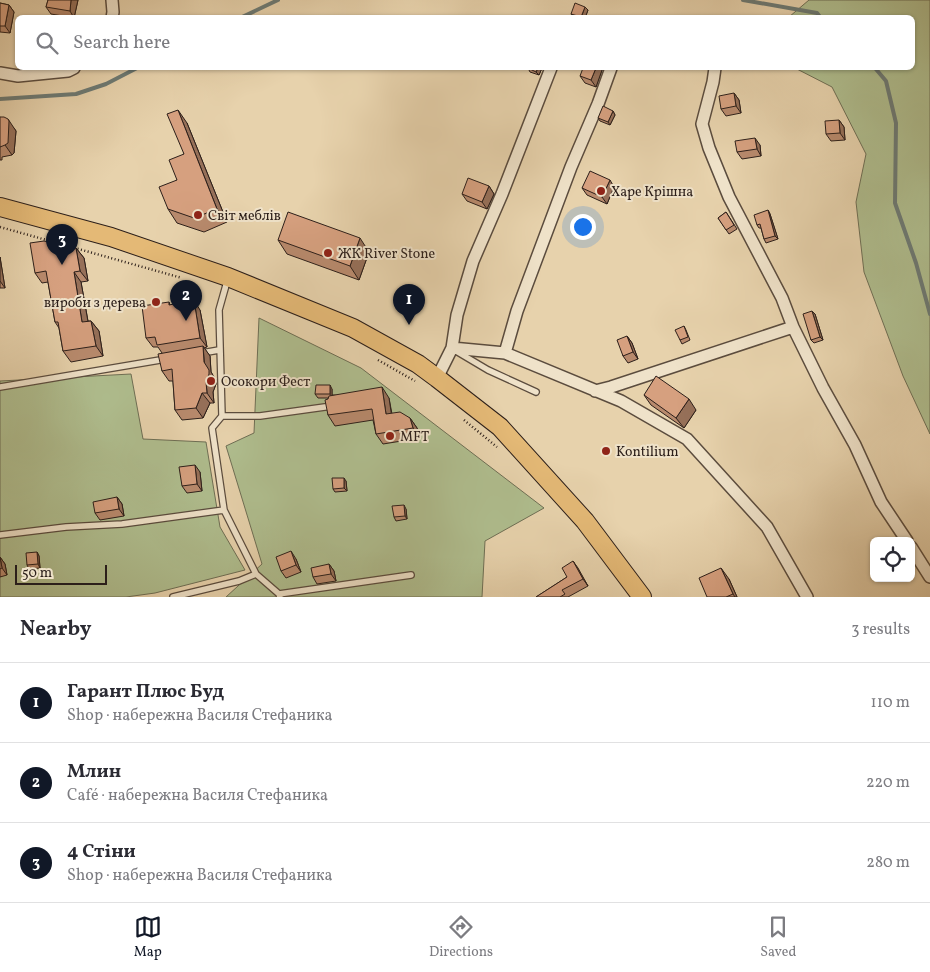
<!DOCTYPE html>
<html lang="en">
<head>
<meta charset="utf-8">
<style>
  body { margin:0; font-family:Vollkorn,serif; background:#f7f7f7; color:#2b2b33 }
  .controls { position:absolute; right:15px; bottom:15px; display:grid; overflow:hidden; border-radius:8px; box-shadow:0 1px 4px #0004 }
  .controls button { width:45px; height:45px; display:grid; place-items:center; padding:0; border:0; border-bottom:1px solid #e1e1e2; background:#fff; color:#2b2b33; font:25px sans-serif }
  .scale { position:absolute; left:15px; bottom:12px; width:92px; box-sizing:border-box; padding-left:5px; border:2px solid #2c1f1a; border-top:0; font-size:14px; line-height:18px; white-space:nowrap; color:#2c1f1a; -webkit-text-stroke:4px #efe2c9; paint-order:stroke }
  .you { position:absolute; left:582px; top:226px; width:18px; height:18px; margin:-12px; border:4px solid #fff; border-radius:50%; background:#1a73e8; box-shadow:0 0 0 8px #1a73e833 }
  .badge { display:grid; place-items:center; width:32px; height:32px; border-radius:50%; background:#111827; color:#fff; font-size:16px; font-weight:700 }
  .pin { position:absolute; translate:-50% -41px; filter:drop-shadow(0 1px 2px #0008) }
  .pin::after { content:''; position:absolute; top:26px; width:18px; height:15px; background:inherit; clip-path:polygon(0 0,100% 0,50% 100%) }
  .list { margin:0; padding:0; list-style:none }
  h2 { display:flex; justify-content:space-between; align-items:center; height:65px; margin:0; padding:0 20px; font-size:21px }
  h2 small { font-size:16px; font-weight:400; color:#7c7c81 }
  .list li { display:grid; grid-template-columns:32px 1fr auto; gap:15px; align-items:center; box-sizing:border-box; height:80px; padding:0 20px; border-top:1px solid #e1e1e2 }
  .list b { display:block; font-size:19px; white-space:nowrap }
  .list p { margin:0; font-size:16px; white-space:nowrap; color:#7c7c81 }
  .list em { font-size:16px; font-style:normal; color:#7c7c81 }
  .icon { flex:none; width:28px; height:28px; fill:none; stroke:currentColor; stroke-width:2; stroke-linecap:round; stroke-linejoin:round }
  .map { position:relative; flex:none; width:930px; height:597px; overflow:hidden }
  .search { position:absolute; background:#fff; box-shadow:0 1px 4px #0004; left:15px; right:15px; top:15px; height:55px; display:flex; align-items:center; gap:12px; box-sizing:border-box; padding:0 18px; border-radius:8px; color:#7c7c81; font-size:19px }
  .sheet { height:305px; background:#fff }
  nav { display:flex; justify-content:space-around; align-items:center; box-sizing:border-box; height:70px; border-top:1px solid #e1e1e2; background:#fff; font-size:14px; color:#7c7c81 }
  nav a { display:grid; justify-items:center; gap:2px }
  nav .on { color:#111827 }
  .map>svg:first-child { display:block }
</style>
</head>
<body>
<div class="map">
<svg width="930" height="597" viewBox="0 0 930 597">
  <rect width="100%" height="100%" fill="#e7d2ac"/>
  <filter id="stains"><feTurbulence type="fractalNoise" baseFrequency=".004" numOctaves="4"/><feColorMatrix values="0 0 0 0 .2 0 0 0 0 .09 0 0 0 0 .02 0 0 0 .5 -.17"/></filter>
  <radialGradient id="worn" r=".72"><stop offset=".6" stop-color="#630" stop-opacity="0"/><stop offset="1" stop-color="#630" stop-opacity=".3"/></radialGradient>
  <!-- green -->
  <path fill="#afbd8e" stroke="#6e6e54" d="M809,0H930V434L903,376L864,272L856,202L866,154L832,87L795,68H912V18L789,17Z
    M259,318L361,368L544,508L485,541L482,597H226L262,564L226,446L254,433Z
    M131,374L143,439L206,442L220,527L245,570L155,593L126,597H0V381Z"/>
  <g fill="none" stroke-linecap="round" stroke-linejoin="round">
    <!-- stream -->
    <path stroke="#6d7a74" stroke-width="4" d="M743,0L817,13L821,18
      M240,18L278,0
      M875,68L886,81L896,123L895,203L916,263L930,314
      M0,99L76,94L106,84L137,68"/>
    <!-- service casing -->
    <g stroke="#5b4c3e" stroke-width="8">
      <path id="service" d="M228,278L219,310L222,416L212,428L224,510L256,574L279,594L280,597
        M456,351L488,370L536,392
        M202,353L219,350
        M0,387L166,359
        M222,416H260L332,406
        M0,535L66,527L122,524L224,510
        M279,594L411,575
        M173,597L239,581L256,574"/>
    </g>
    <!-- minor casing -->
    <g stroke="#5b4c3e" stroke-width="14">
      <path id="minor" d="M112,18L113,12L112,0
        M715,68L713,82L702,124L709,148L729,197L782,298L793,327L823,388L855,445L881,502L907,541
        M0,73L18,76L68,71L74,68
        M452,348L457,315L473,261L502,194L551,68
        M505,353L517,311L571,167L598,104L611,68
        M437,378L452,348L505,353L621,401L687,439L767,527L807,597
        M595,391L611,387L793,327
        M911,547L930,577"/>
    </g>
    <!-- primary casing -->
    <g stroke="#2c1f1a" stroke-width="20">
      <path id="primary" d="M0,207L111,237L228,277L353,328L418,364L437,378L500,427L585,521L642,597"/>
    </g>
    <!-- path -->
    <path stroke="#2c1f1a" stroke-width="2.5" stroke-dasharray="1 2.5" stroke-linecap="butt" d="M0,227L182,278
      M378,360L415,381
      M464,420L497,447"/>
    <!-- service -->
    <use href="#service" stroke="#efe2c9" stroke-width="5.5"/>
    <!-- minor -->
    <use href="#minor" stroke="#efe2c9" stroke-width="11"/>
    <!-- primary -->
    <use href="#primary" stroke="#e4b976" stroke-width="18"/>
  </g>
  <!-- wall -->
  <path fill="#b88a6d" stroke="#2c1f1a" d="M48,0H78L74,18L51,14L46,7Z
    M0,3L9,5L14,12L10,33L0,32Z
    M588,10L585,18H574L571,14Z
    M528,68H542L539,75L530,72Z
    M602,70L596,87L585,83L580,76Z
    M734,93L739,100L741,113L726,116L721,109Z
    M613,111L615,115L610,125L600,121L598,118Z
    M0,117L14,128L16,131L14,153L12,155L2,157V160H0Z
    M839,120L844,127L845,140L831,141L826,134Z
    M187,123L227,222L204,232L177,223L168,209L177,180L184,154Z
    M760,145L761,156L742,159L737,152Z
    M489,186L494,194L487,209L467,201L462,194Z
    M614,187L607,204L587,195L582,188Z
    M768,210L770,214L778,239L766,243L764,239L761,228H759L757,225Z
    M726,212L737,229L729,234L718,218Z
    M278,240L369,252L359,280L287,254Z
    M76,248L84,258L88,281L81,282L88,321H91L99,331L103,356L71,362L63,351L59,328L55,322L48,282L42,283L35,273Z
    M0,257L5,288H0Z
    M169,302L170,305L200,310L207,347L204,348L210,356L211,372L216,380V384L213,392L214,403H210L203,418L182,420L175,410L173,381H169L162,371V353L158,347H153L146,338Z
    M812,311L815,314L823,340L814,343L811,340Z
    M684,326L686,330L690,340L682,344L680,340Z
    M627,336L632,343L638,359L628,363L623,356Z
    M332,389V395L389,398L392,414L410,418L417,428L420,438L383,444L376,434L373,420L335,426L328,415V398H318L315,394Z
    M644,395L696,410L684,428L651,405Z
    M200,472L202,491L187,493L182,486Z
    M346,481L347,491L335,492L333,489Z
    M117,497L122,504L124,516L100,520L95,513Z
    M406,509L407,519L396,521L394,517Z
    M37,552L39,556L40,568L29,569L27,565Z
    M0,557L5,564L7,575L0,577Z
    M296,559L301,572L286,578L281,571Z
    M573,561L588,586L568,597H536L567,577Z
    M329,564L334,571L336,581L317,584L313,577Z
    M729,579L737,597H707Z"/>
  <!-- shaded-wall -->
  <path fill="#967059" stroke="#2c1f1a" d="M71,0H78L74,18L70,11Z
    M9,5L14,12L10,33L5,26Z
    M585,7L588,10L585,18H581Z
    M538,68H542L539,75L536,72Z
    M596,68H600L602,70L596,87L591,80Z
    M734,93L739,100L741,113L736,106Z
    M178,110L187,123L227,222L217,209Z
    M613,111L615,115L610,125L608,122Z
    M8,119L16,131L14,153L12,155L5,145Z
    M839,120L844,127L845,140L840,133Z
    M755,138L760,145L761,156L757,149Z
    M610,180L614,187L607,204L602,197Z
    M489,186L494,194L487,209L482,202Z
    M768,210L770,214L778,239L775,236Z
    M360,238L369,252L359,280L350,266Z
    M76,248L84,258L88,281L80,271Z
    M0,257L5,288L0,281Z
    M74,272L81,282L90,333L82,322Z
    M194,300L200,310L207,347L200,338Z
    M812,311L815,314L823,340L820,337Z
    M91,321L99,331L103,356L96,346Z
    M627,336L632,343L638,359L633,352Z
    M203,346L210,356L211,372L216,380V384L213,392L214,403L207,393Z
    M330,385L332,389V398L330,394Z
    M382,387L389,398L393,425L386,414Z
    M202,393L210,403L203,418L196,408Z
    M689,399L696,410L684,428L676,418Z
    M410,418L417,428L420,438L413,428Z
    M195,465L200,472L202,491L197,484Z
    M344,478L346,481L347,491L344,488Z
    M117,497L122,504L124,516L119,509Z
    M404,505L406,509L407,519L405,516Z
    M291,551L296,559L301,572L296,565Z
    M37,552L39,556L40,568L38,564Z
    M0,557L5,564L7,575L2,568Z
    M573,561L578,568L588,586L583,579Z
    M329,564L334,571L336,581L331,574Z
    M721,568L729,579L737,597H735L733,594Z"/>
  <!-- building -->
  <path fill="#d6a07f" stroke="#2c1f1a" d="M48,0H71L70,11L46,7Z
    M0,3L9,5L5,26H0Z
    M575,3L585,7L581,17L571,14Z
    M528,68H538L536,72Z
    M583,68H596L591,80L580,76Z
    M734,93L736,106L721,109L719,96Z
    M603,106L613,111L608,122L598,118Z
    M178,110L217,209L194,218L168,209L159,187L177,180L169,160L184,154L167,114Z
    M0,117H4L8,119L9,121L8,143L5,145L0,147Z
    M839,120L840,133L826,134L825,121Z
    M755,138L757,149L737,152L735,141Z
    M590,171L610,180L602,197L582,188Z
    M468,178L489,186L482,202L462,194Z
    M768,210L775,236L764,239L760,224L757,225L754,215Z
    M288,212L360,238L350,266L278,240Z
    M726,212L734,225L726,230L718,218Z
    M44,241L76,248L80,271L74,272L82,322L91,321L96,346L63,351L58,322H55L46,271L35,273L30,243Z
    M194,300L200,338L157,345L155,337L146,338L142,306L169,302V305Z
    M812,311L820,337L811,340L803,314Z
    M684,326L688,337L680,340L675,330Z
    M627,336L633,352L623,356L617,340Z
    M203,346L204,362L209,370V374L206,382L207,393H202L196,408L175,410L172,369L162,371L158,354Z
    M656,376L689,399L676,418L644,395Z
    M316,385H330V394H315Z
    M382,387L386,414L400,412L410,418L413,428L376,434L372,409L328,415L325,400L328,399L329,396Z
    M195,465L197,484L182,486L179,467Z
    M332,478H344V488L333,489Z
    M117,497L119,509L95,513L93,502Z
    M404,505L405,516L394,517L392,506Z
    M291,551L296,565L281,571L276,557Z
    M37,552L38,564L27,565L26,553Z
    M0,557L2,568L0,569Z
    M573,561L583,579L562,590L565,594L560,597H536L567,577L562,568Z
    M329,564L331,574L313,577L311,568Z
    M721,568L733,594L726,597H707L699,578Z"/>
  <!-- markers -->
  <g fill="#8f2418" stroke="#efe2c9" stroke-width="2">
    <circle cx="601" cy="191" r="5"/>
    <circle cx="198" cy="215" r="5"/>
    <circle cx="328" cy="253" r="5"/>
    <circle cx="156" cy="302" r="5"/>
    <circle cx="211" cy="381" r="5"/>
    <circle cx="390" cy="436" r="5"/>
    <circle cx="606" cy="451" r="5"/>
  </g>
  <g text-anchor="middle" stroke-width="4" stroke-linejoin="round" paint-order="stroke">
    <!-- poi labels -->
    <g font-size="14" fill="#2c1f1a" stroke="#efe2c9" text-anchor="start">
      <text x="611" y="196">Харе Крішна</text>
      <text x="208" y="220">Світ меблів</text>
      <text x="338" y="258">ЖК River Stone</text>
      <text x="146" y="307" text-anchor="end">вироби з дерева</text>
      <text x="221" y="386">Осокори Фест</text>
      <text x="400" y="441">MFT</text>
      <text x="616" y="456">Kontilium</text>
    </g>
  </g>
  <rect width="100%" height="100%" filter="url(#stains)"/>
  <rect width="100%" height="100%" fill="url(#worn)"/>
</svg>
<div class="controls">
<button><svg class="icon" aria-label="locate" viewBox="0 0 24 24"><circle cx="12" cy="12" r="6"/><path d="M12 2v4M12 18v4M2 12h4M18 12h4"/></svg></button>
</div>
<div class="scale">50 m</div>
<div class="you"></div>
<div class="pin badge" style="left:409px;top:325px">1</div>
<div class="pin badge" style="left:186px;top:321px">2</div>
<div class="pin badge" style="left:62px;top:265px">3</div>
<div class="search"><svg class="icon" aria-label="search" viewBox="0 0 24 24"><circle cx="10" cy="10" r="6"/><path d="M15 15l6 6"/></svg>Search here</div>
</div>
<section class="sheet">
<h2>Nearby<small>3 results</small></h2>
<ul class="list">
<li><span class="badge">1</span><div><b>Гарант Плюс Буд</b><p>Shop · набережна Василя Стефаника</p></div><em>110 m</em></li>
<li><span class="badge">2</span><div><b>Млин</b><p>Café · набережна Василя Стефаника</p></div><em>220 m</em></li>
<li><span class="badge">3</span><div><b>4 Стіни</b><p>Shop · набережна Василя Стефаника</p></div><em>280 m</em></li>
</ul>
</section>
<nav>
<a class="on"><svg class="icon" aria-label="map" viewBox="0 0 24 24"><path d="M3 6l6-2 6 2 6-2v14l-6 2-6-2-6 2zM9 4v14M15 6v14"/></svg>Map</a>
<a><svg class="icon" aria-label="directions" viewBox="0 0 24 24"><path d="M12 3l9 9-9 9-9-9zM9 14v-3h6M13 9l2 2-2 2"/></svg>Directions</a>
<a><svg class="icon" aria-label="saved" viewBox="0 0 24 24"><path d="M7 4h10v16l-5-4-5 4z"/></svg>Saved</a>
</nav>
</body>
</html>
